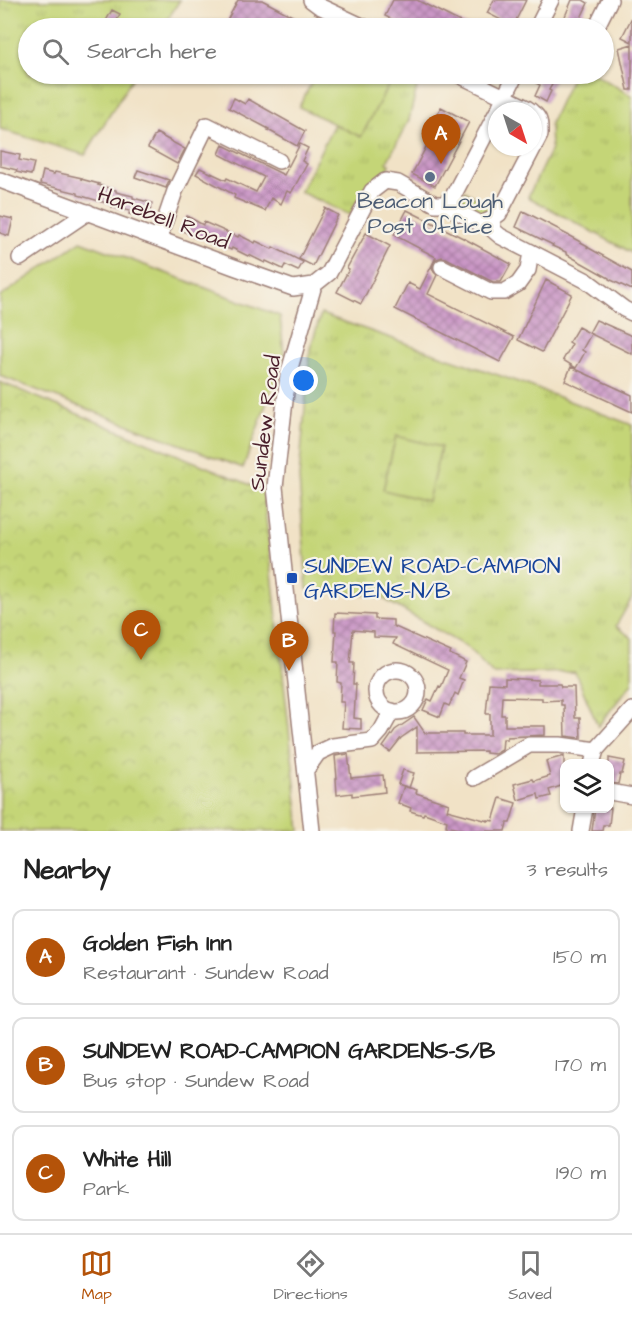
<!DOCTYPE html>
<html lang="en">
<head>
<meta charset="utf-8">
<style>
  body { margin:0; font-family:"Architects Daughter",sans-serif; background:#f6f6f6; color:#222 }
  .controls { position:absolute; right:18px; bottom:18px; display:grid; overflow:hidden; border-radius:12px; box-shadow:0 2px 4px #0004 }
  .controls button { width:54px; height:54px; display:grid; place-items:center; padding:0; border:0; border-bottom:2px solid #e0e0e0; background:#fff; color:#222; font:30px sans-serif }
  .compass { position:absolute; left:488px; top:102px; width:54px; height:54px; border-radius:50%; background:#fff; box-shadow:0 2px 4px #0004; rotate:141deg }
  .you { position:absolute; left:304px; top:381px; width:21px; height:21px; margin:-15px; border:4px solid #fff; border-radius:50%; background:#1a73e8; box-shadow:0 0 0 9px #1a73e833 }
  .badge { display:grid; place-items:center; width:39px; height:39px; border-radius:50%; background:#b45309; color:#fff; font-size:20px; font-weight:700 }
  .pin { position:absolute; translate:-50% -50px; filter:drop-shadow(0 2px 3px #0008) }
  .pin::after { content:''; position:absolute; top:32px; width:21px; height:18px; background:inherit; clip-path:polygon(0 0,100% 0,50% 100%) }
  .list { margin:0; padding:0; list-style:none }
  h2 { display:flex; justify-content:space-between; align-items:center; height:78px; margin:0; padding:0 24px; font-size:26px }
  h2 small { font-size:20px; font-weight:400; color:#767676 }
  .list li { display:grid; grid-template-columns:39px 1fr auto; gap:18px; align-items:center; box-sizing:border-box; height:96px; margin:0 12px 12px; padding:0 12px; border:2px solid #e0e0e0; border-radius:12px }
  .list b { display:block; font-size:22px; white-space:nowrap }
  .list p { margin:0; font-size:20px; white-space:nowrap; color:#767676 }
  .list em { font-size:20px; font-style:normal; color:#767676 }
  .icon { flex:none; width:33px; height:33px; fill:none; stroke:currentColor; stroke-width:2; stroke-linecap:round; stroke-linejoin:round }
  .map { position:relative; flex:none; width:632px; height:831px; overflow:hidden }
  .search { position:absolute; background:#fff; box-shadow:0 2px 4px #0004; left:18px; right:18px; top:18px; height:66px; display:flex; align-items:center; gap:15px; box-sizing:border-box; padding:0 21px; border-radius:33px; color:#767676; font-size:22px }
  .sheet { height:402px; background:#fff }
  nav { display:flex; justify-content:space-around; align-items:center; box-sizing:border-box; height:84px; border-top:2px solid #e0e0e0; background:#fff; font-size:16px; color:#767676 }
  nav a { display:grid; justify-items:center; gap:3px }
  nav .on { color:#b45309 }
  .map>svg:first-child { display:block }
</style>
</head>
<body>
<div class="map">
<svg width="632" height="831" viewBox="0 0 632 831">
  <defs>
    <pattern id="grass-tufts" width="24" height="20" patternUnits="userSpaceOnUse" patternTransform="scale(1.5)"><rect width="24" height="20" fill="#c4d577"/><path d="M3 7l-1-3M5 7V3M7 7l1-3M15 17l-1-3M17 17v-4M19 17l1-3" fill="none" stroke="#aab667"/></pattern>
    <pattern id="park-crowns" width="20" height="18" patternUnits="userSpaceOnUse" patternTransform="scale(1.5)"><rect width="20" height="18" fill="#c4d577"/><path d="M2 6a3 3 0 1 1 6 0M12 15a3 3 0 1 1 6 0" fill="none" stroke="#aab667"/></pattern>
    <pattern id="building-cross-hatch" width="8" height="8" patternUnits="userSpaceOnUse" patternTransform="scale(1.5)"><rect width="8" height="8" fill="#ca97c6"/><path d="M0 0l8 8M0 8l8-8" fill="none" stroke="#a67ba1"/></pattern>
  </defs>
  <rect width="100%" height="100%" fill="#f7f3e8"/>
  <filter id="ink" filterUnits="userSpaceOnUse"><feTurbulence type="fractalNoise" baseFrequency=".0167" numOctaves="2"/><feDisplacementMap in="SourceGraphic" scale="12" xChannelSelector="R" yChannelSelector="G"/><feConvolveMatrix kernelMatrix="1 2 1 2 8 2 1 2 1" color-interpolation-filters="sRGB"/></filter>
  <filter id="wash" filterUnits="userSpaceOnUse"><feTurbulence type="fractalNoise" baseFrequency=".008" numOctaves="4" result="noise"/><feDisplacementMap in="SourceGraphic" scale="24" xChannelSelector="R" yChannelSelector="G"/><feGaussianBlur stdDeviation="1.35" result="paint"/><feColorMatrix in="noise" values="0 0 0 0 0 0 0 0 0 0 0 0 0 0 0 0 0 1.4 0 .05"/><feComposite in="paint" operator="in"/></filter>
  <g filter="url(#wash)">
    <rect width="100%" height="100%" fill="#f1e2c6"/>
    <!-- grass -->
    <path fill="url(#grass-tufts)" stroke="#877a51" stroke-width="1.5" d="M0,0H180L162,28H28V74H135L85,155L0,129Z
      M394,74H420L409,120L387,162L390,165L387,172L366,188L350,215L300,192L334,124L361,136Z
      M573,74H595L632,96V253L528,197L551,149L550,124Z
      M464,191L493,207L486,214L479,215L466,209L462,202Z
      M321,314L527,385L632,425V598L616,626L632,638V683L598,726L575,672L493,674L468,648L379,596L307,589L299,478L310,349Z"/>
    <!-- park -->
    <path fill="url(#park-crowns)" stroke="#877a51" stroke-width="1.5" d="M0,382L263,490L300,831H0Z"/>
    <!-- garden -->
    <path fill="#c4d577" stroke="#877a51" stroke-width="1.5" d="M316,74H394L361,137L299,107Z
      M81,241L280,316L284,355L243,468L0,376V297Z
      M396,436L441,447L428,501L383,490Z"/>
    <g id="blocks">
      <!-- building -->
      <path fill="url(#building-cross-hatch)" d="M238,0H262L315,28H223Z
        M393,0H417L472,28H409L385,16Z
        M494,0H526L513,26L487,13Z
        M572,0H583L588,3L580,20L581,21L577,28H560Z
        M112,10L120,14L112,28H102Z
        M632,17V42L622,37Z
        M632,44V90H628L619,48Z
        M541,74H558L549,90L551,91L546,102L535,96L540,85L536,83Z
        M234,98L245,104L248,99L305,131L297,146L268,130L269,129L229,108Z
        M441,107L469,122L435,186L412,174L440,120L435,117Z
        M156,133L185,149L177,164L148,148Z
        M300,144L308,148L302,161L307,164L295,186L291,193L287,191L281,204L271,198L265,211L234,198L235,195L196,174L200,168L226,180L227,178L256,192L264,177L219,154L223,145L284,175Z
        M0,151L20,155L19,160L34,163L31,175L16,172L17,170L0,166Z
        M138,170L169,180L166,188L135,177Z
        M43,171L54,174L55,172L82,178L81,179L99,184L98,185L116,190V192L133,196V198L152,203L148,219L129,214L130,211L112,207L113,205L78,195V193L40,184Z
        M325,208L338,215L313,266L299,259Z
        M407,210L465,239L511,264L501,282H493L446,258L442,257L437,259L434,262L432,267L434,272L437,275L428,294L514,337L500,362L395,309L408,283L420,289L436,257L394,235Z
        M523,211L560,230V231L588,246L587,247L632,272V290L609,279V278L566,254V252L552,246L553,245L516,227Z
        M0,216L13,219L9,236L0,233Z
        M187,216L203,225L204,222L238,237L239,235L255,243L256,241L272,249L273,247L303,262L298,271L285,265L283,269L266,261L265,263L249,255L248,256L232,248L231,250L214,242V244L197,235L196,238L180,229Z
        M366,233L390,246L361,304L337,292L349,269L347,268Z
        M546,280L572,294L542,352L518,340Z
        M596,320L632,336V354L589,333Z
        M578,327L591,334L582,350L585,352L576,368L563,360L572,344L569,342Z
        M571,367L632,395V412L565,381Z
        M335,613L375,615V619L393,620V626L451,652L450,654L466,662L459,678L464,680L458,695L455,693L449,706L445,704L440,717L423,710L428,699L432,701L439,686L441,687L448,670L393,644L396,638L374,637V632L353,630L350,663H354L353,684H356L354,718L361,719V729L342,728L344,702H340L341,683L337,682L338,662H334L336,631H334Z
        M505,678L538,680V684H560L561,687H574L575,718H580L581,738L565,736L564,705H561V700L542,701V698L502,697L501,715H505V726H545V735L507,737V739H503L502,750L495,754L486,753V751L417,752V727L401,738L390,752L383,747L395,730L414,717L425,733H463V735H490V714H486L489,683L505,684Z
        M348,754L351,778L383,775L385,792L352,796V793L337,795L336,778H337L335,756Z
        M564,756V785L549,790L551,796L539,799L538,794L518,800L514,784L533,779L534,781L550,776L546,761Z
        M609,758L625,761L622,774H620L618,784L609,783Z
        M403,770L414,773L409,788L398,784Z
        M404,786L417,790L416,793L449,804L447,810L488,821V820L493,821L500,798L516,803L510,823H507L505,831H466L446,826L447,821L424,813L423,815L410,811L411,808L398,803Z
        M595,808H611L609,825H603L602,831H592Z"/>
    </g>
  </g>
  <g filter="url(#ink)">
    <use href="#blocks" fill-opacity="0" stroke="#9e8078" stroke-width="1.5"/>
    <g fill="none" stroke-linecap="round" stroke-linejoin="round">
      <!-- minor casing -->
      <g stroke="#9e8078" stroke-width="18">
        <path id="minor" d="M311,0L319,6L366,28
          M537,28L551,0
          M596,28L610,0
          M457,74L525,107L531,111
          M500,106L516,74
          M0,180L234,267L293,288L314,285L329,273L372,191L385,181L398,183L435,204H443L452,198L497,112
          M443,204L481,224L492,219L499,214L540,135C540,126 541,118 533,113
          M492,219L493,230L500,236L587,281L624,309L632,313
          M159,238L175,191L207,125L279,161
          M20,258L88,212
          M442,267L491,292H504L518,284L528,270L531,252
          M376 691a21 21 0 1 1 42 0a21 21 0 1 1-42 0Z
          M592,764L596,750L632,710
          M306,770L318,753L333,746L372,741L381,731L392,711
          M474,778L529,745H560L596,750
          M610,792L632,796
          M312,831L275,487L288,375L314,285
          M581,831L585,808"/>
      </g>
      <!-- minor -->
      <use href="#minor" stroke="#fff" stroke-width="15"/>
    </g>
  </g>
  <!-- markers -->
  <circle fill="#5c6f8a" stroke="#f7f3e8" stroke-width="2" cx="430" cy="177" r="6"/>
  <rect fill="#1a4fb4" stroke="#f7f3e8" stroke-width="2" x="286" y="572" width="12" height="12" rx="3"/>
  <g text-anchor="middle" stroke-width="4.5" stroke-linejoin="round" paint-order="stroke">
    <!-- service labels -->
    <g font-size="22" fill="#4e5e75" stroke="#f7f3e8">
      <text x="430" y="208">Beacon Lough<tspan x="430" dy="25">Post Office</tspan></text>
    </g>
    <!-- street labels -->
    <g font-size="22" fill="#4a1f2b" stroke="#f7f3e8">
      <text transform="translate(164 217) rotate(21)" y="8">Harebell Road</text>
      <text transform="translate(264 423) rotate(-83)" y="8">Sundew Road</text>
    </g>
    <!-- transit labels -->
    <g font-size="22" fill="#164399" stroke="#f7f3e8" text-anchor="start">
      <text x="304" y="573">SUNDEW ROAD-CAMPION<tspan x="304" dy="25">GARDENS-N/B</tspan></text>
    </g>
  </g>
</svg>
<div class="controls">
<button><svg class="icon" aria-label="layers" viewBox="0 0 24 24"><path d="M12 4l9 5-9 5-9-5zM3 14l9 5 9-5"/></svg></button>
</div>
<svg class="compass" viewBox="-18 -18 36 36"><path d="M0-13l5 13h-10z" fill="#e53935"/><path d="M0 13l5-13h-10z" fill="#767676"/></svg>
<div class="you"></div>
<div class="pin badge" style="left:441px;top:164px">A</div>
<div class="pin badge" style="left:289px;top:671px">B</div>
<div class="pin badge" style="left:141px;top:660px">C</div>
<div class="search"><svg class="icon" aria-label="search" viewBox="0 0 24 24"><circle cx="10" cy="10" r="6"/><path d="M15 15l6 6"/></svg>Search here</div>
</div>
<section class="sheet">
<h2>Nearby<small>3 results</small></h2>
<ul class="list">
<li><span class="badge">A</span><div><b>Golden Fish Inn</b><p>Restaurant · Sundew Road</p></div><em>150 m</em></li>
<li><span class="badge">B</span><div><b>SUNDEW ROAD-CAMPION GARDENS-S/B</b><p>Bus stop · Sundew Road</p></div><em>170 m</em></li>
<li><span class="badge">C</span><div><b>White Hill</b><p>Park</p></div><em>190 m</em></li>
</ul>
</section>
<nav>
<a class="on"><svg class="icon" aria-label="map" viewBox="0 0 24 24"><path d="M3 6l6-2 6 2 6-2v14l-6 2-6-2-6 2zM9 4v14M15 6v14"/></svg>Map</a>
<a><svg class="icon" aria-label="directions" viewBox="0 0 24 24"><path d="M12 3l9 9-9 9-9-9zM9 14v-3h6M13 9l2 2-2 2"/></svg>Directions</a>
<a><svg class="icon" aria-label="saved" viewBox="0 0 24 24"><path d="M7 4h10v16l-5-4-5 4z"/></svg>Saved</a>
</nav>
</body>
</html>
